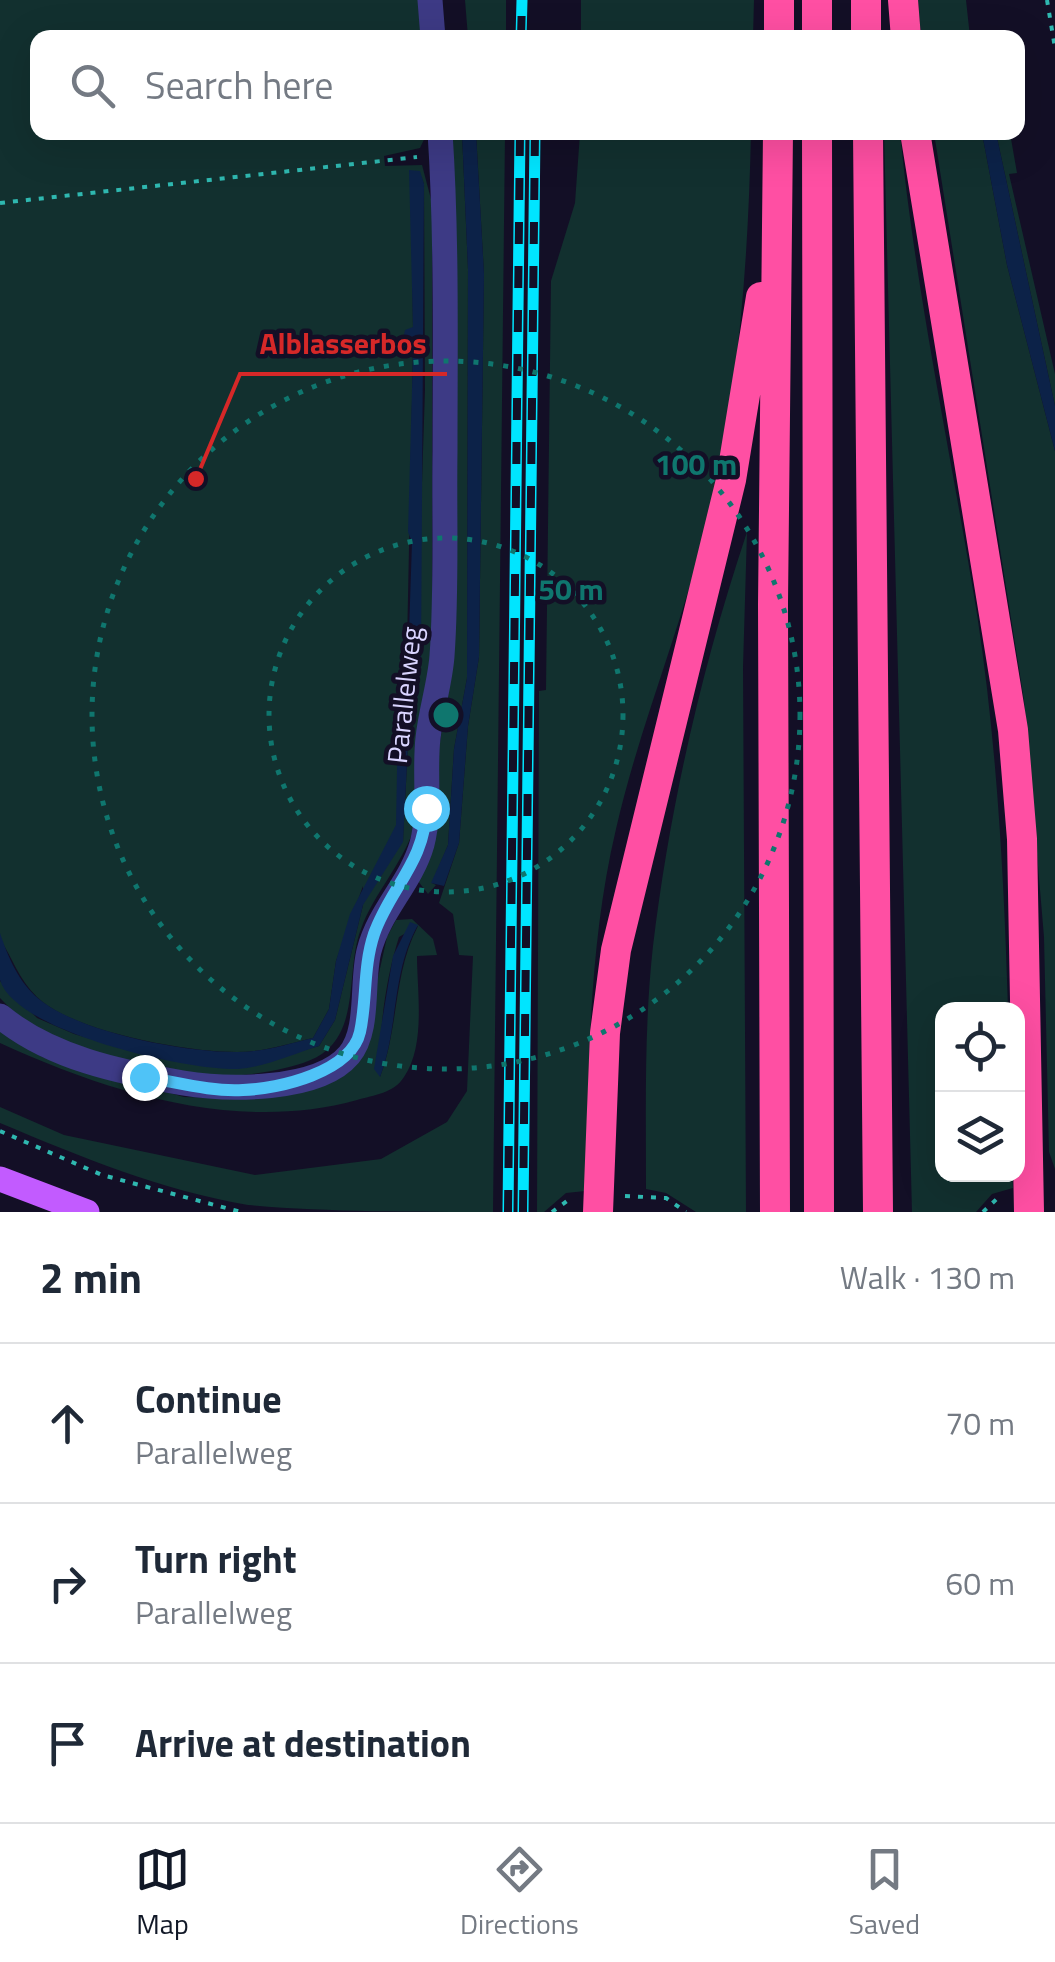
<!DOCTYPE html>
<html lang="en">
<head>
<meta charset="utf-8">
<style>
  body { margin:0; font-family:"Titillium Web",sans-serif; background:#f6f6f7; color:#1f2937 }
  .controls { position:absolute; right:30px; bottom:30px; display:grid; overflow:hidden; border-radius:20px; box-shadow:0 10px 40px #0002 }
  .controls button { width:90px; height:90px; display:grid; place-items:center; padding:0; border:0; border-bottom:2px solid #e0e1e3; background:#fff; color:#1f2937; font:50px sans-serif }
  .stop { position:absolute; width:30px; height:30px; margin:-22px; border:8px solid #4fc3f7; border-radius:50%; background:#fff }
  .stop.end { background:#4fc3f7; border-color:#fff; box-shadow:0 2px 10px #0008 }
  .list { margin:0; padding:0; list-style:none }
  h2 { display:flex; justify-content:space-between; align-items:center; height:130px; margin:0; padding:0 40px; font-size:42px }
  h2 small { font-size:32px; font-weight:400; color:#747a83 }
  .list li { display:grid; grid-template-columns:65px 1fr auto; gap:30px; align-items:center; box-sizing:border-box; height:160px; padding:0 40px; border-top:2px solid #e0e1e3 }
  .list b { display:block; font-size:38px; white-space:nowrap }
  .list p { margin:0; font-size:32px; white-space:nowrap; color:#747a83 }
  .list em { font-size:32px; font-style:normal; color:#747a83 }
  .icon { flex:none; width:55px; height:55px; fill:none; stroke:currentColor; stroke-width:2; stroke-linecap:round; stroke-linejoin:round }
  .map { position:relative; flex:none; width:1055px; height:1212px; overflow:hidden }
  .search { position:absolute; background:#fff; box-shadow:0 10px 40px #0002; left:30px; right:30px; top:30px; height:110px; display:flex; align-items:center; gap:25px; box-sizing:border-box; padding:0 35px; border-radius:20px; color:#747a83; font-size:38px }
  .sheet { height:610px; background:#fff }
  nav { display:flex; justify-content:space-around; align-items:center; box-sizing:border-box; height:140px; border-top:2px solid #e0e1e3; background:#fff; font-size:28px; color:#747a83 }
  nav a { display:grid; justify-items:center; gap:5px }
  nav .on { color:#111827 }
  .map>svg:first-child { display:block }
</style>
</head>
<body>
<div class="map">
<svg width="1055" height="1212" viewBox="0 0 1055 1212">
  <rect width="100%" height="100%" fill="#130f26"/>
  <!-- green -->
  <path fill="#12302f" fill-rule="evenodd" d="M0,0H419L422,37L38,38V132L427,133L420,148L384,156L385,166L422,165L432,203V638L414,828C402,865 374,893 361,929C347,965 358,1015 332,1045C320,1059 301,1064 285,1068C196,1090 65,1068 0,998V981L37,1018L74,1034L156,1058L236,1069L319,1046L335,1020L363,905V886L336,961L329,1009L313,1038C288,1044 263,1052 237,1052C187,1052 73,1032 37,997C19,980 12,957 0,939ZM419,171L424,184L425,390L415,698L409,724L403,842L413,352L405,345L413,327L411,186Z
    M465,0H506V37H468Z
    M581,0H754L753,37H581Z
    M918,0H966L970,37H921Z
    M451,133H462L468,269L467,678L454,749L448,845L432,883L436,885L428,894L418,881L453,660Z
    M476,133H505L493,1212C417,1212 322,1212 248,1205C161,1190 81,1157 0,1123V1107L64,1135L255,1175L381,1159L447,1122L467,1091L473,956L459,955L453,914L439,903L459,843L468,726L479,657L484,274Z
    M580,133H751C748,267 738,401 705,531C680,631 639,728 616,829C588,947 589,1071 585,1191L566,1193L544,1212H537L539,691L546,690L551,281L575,203Z
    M884,133H900C916,295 951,453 977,614C997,745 1004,877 1008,1009H942V1174L1012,1175L1013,1188L992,1194L976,1212H912Z
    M934,133H982L1007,265L1055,451V1169L1049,1152L1044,937L1024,700Z
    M996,133H1010L1017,173L1009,174L1055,374V406Z
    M747,532L743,667L746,1212H696L666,1193L646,1189C646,1108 644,1027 653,946C670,805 702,667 747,532Z
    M412,919L433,939L437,955L417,956C417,992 426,1045 404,1077C394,1093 374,1095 357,1100C238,1133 109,1093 0,1043V1030L42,1057L184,1097L253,1099L327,1081L349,1072L361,1054L387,937L396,920ZM418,926C393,974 399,1027 380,1077C379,1031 385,981 399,937Z"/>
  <!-- water -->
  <path fill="#0c2248" d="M462,133H476L484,274L479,657L468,726L459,843L444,886L431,883L448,845L454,749L467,678L468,269Z
    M982,133H996L1055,406V451L1007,265Z
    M409,170L420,171L424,184L421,659L409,724L403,842L363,905L335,1020L319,1046C293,1054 265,1067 238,1069C189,1071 15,1032 0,980C0,967 0,947 0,933C8,957 19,983 39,999C78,1032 186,1053 238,1052C264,1052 288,1044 313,1038L329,1009L336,961L350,914L396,825L398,716L408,662L412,542L408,532L413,353L403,339L405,330L413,327Z
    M410,922L418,925C391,973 399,1027 380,1077L374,1069L393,956Z"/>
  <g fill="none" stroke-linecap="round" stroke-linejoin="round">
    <!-- path -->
    <path stroke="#2fb8b0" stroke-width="4" stroke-dasharray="5 8" stroke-linecap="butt" d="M1047,0L1055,48
      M0,203L417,157
      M0,1131L102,1175L241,1212
      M625,1196L666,1198L686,1212
      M552,1212L571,1198
      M983,1212L1001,1195"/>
    <!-- tertiary -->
    <path stroke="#3d3a85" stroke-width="25" d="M430,0L433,38
      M0,1016C51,1058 120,1072 183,1083C226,1090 318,1092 349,1055C370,1030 361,982 369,951C379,911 411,883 422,844C431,810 424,772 428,738C431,710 440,683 442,656C447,588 444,519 445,451C445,345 447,238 440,132"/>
    <!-- primary -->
    <path stroke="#c25bff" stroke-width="25" d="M0,1179L87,1212"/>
    <!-- motorway -->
    <path stroke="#ff4fa3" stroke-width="30" d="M779,0V38
      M817,0V38
      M866,0V38
      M903,0L906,38
      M817,132L819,1212
      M868,132L878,1212
      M915,132L1013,730L1022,839L1029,1212
      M598,1212L605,1033L616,950L731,480L761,297
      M775,1212L773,604L778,132"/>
    <!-- rail casing -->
    <g stroke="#00e5ff" stroke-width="11">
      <path id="rail" d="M521,38L522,0
        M508,1212L520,132
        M523,1212L535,132"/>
    </g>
    <!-- rail -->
    <use href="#rail" stroke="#130f26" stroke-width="8" stroke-dasharray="22" stroke-linecap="butt"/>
  </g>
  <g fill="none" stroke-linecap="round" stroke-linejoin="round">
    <!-- route -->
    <path stroke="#4fc3f7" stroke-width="12" d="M144,1077C176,1082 211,1092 243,1090C279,1089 351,1072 360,1032C367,1000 363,967 374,934C390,888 426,861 426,808"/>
  </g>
  <!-- distance rings -->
  <g fill="none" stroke="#0f766e" stroke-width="5" stroke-dasharray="5 10">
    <circle cx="446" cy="715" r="177"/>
    <circle cx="446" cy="715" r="354"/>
  </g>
  <g text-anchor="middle" stroke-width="9" stroke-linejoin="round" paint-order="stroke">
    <!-- street labels -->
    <g font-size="28" fill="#d9d4ff" stroke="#130f26">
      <text transform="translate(404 695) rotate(-84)" y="10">Parallelweg</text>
    </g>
  </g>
  <circle cx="446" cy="715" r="15" fill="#0f766e" stroke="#130f26" stroke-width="5"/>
  <g font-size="30" text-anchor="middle" font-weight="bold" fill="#0f766e" stroke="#130f26" stroke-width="9" stroke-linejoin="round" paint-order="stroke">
    <text x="696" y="475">100 m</text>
    <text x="571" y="600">50 m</text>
  </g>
  <!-- callouts -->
  <path fill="none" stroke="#d62828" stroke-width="4" d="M196 479L240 374H447"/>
  <circle fill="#d62828" stroke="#130f26" stroke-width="4" cx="196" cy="479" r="10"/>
  <g font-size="30" text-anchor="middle" font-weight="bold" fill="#d62828" stroke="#130f26" stroke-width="9" stroke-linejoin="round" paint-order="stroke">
    <text x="343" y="354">Alblasserbos</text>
  </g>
</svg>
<div class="controls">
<button><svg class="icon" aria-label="locate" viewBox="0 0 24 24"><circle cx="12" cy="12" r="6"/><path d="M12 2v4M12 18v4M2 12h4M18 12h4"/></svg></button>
<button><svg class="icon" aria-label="layers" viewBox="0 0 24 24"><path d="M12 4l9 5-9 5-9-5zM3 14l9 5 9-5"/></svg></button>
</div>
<div class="stop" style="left:426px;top:808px"></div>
<div class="stop end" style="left:144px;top:1077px"></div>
<div class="search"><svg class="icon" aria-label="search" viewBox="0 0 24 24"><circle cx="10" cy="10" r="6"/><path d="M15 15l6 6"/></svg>Search here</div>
</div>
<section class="sheet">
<h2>2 min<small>Walk · 130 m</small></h2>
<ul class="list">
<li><svg class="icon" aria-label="ahead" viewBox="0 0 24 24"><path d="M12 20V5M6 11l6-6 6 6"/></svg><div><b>Continue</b><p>Parallelweg</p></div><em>70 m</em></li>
<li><svg class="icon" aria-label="right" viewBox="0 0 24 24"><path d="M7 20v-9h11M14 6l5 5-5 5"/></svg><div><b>Turn right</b><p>Parallelweg</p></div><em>60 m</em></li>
<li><svg class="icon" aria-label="arrive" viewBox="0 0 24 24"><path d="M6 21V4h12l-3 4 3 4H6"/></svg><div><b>Arrive at destination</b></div></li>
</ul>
</section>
<nav>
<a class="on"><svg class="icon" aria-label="map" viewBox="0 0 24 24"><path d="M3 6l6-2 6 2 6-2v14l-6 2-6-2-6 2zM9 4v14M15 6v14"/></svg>Map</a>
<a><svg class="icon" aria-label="directions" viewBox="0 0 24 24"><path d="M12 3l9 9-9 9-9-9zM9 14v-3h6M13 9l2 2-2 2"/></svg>Directions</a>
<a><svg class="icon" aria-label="saved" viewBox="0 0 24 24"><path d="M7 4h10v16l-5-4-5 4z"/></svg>Saved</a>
</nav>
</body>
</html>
